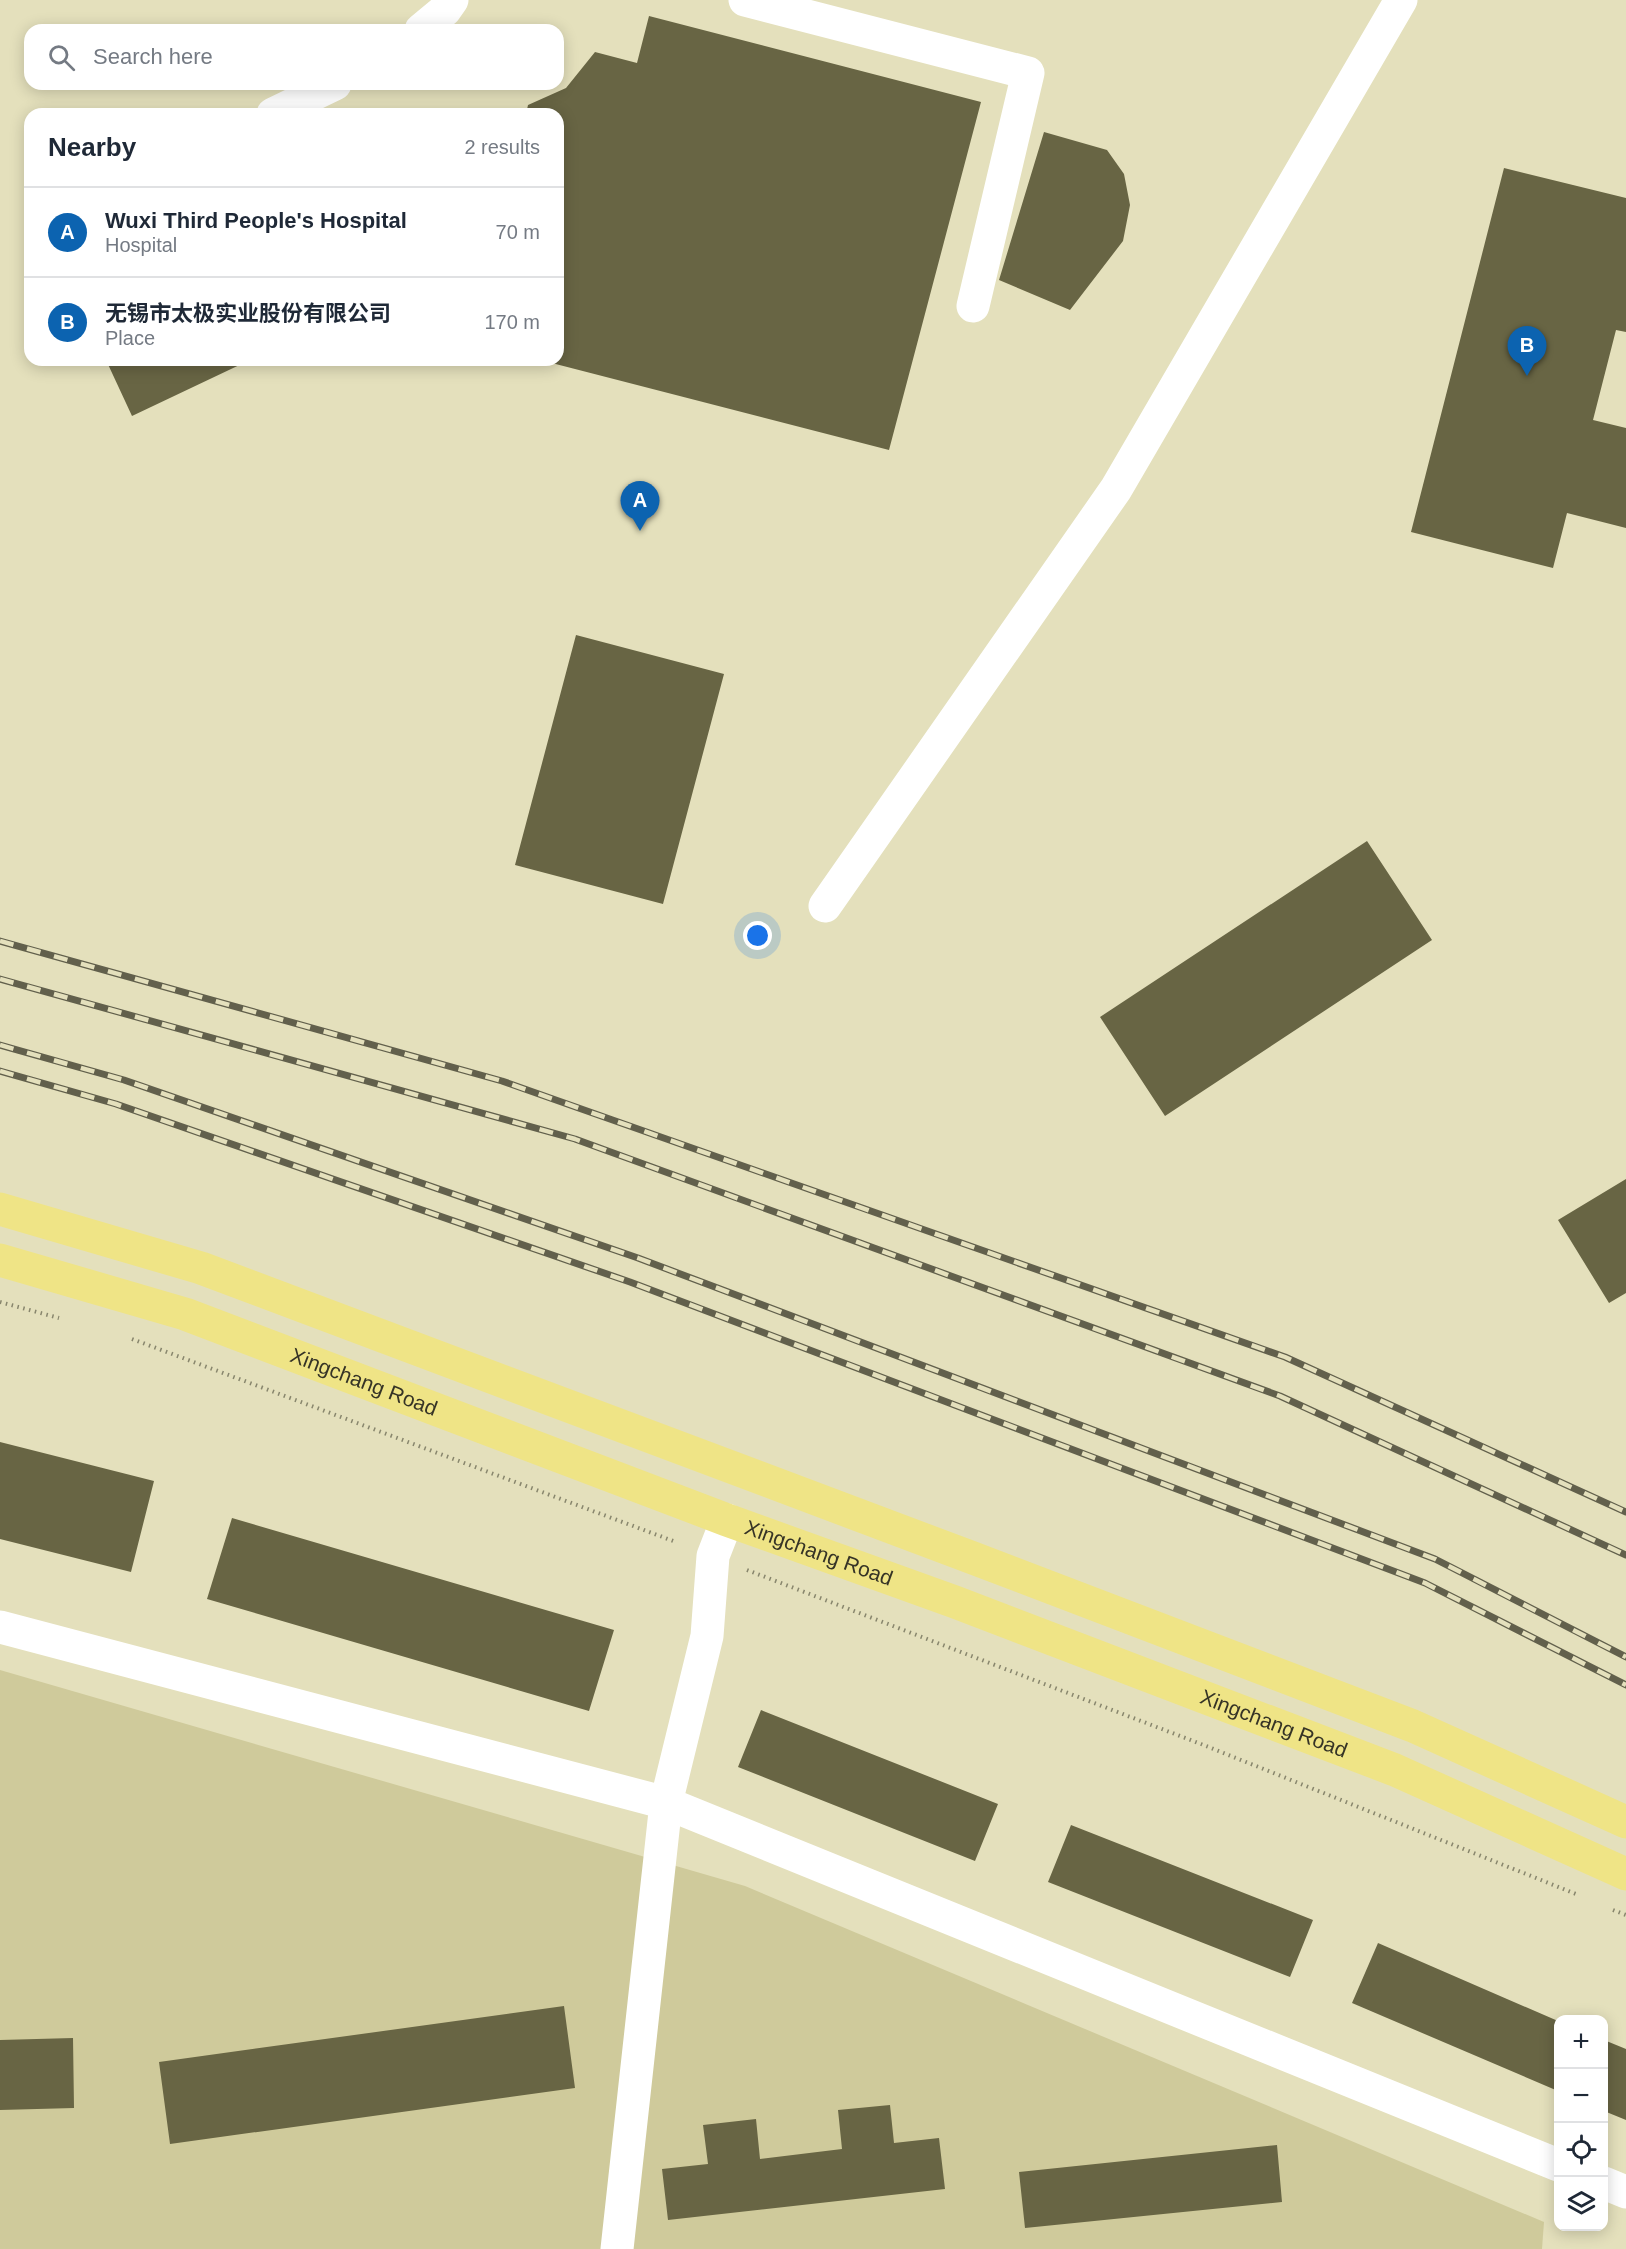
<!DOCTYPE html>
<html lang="en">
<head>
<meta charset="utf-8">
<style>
  body { margin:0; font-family:Helvetica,"Noto Sans SC",sans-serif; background:#f2f2f3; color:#1f2937 }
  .controls { position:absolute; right:18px; bottom:18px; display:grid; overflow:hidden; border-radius:12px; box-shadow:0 3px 15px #0003 }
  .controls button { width:54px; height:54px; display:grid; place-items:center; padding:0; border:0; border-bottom:2px solid #e0e1e3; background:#fff; color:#1f2937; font:30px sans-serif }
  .you { position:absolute; left:758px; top:936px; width:21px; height:21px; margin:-15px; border:4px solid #fff; border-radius:50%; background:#1a73e8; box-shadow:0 0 0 9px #1a73e833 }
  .badge { display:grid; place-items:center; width:39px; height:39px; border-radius:50%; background:#0c63b0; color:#fff; font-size:20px; font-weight:700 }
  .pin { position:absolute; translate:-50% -50px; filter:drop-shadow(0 2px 3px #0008) }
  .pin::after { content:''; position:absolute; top:32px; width:21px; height:18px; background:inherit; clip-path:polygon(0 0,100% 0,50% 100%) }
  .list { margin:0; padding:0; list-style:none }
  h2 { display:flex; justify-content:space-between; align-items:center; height:78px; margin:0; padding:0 24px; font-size:26px }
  h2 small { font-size:20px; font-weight:400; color:#747a83 }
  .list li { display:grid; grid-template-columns:39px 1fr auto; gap:18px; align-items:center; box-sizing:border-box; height:90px; padding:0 24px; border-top:2px solid #e0e1e3 }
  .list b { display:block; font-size:22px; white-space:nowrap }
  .list p { margin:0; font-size:20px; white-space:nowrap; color:#747a83 }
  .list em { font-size:20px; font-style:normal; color:#747a83 }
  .icon { flex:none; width:33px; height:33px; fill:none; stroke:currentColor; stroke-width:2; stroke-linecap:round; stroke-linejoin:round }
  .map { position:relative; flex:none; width:1626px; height:2249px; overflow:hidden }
  .search { position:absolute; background:#fff; box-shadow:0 3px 15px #0003; left:24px; top:24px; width:540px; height:66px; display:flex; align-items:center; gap:15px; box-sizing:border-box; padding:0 21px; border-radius:18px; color:#747a83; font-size:22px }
  .panel { position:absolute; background:#fff; box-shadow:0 3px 15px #0003; left:24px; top:108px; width:540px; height:258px; border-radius:18px }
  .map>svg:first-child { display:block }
</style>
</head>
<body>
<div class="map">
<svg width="1626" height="2249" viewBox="0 0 1626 2249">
  <rect width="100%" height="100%" fill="#e4e0bc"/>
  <!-- green -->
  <path fill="#cfca9b" d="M0,1670L745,1886L1544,2222L1542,2249H0Z"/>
  <!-- building -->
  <path fill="#686544" d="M649,16L981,102L889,450L544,361L558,360V114H526L528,105L566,88L595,52L637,63Z
    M1044,132L1107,150L1124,174L1130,205L1123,241L1070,310L999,280Z
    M1504,168L1626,198V332L1616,330L1593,420L1626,428V528L1567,513L1553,568L1411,532Z
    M106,360H250L132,416Z
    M576,635L724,674L663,904L515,865Z
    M1367,841L1432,940L1165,1116L1100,1017Z
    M1626,1179V1293L1609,1303L1558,1220Z
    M0,1442L154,1481L131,1572L0,1539Z
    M232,1518L614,1630L589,1711L207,1599Z
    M761,1710L998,1804L975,1861L738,1767Z
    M1071,1825L1313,1920L1290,1977L1048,1882Z
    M1378,1943L1558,2021V2091L1352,2003Z
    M564,2006L575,2088L170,2144L159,2062Z
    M73,2038L74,2108L0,2110V2040Z
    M1604,2040L1626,2049V2120L1604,2111Z
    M890,2105L894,2143L939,2138L945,2189L668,2220L662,2169L708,2164L703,2125L756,2119L760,2159L842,2149L838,2110Z
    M1277,2145L1282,2202L1025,2228L1019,2172Z"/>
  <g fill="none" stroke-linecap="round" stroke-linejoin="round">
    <!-- path -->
    <path stroke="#88866d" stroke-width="4" stroke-dasharray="1.5 4.5" stroke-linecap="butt" d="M0,1302L59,1318
      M132,1339L676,1542
      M747,1570L1201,1744L1576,1894
      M1613,1910L1626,1915"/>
    <!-- minor -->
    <path stroke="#fff" stroke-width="33" d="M745,0L1028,73L973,306
      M421,30L445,10L452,0
      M273,114L335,84
      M825,906L1116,489L1401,0
      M0,1627L666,1803L1558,2165
      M1604,2183L1626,2192
      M617,2249L666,1803L707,1636L713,1556L727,1520"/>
    <!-- major -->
    <g stroke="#efe486" stroke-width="33">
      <path d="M0,1209L201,1268L973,1558L1413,1726L1626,1822"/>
      <path id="s1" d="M0,1260L185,1314L727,1520L955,1602L1395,1770L1626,1874"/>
    </g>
    <!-- rail casing -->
    <g stroke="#62604c" stroke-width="7">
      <path id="rail" d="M0,941L502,1081L1285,1357L1626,1512
        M0,979L575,1139L1280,1396L1626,1555
        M0,1045L124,1080L638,1258L1435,1559L1626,1657
        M0,1071L116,1104L630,1282L1425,1583L1626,1685"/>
    </g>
    <!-- rail -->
    <use href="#rail" stroke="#e4e0bc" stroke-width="4.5" stroke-dasharray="14" stroke-linecap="butt"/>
  </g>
  <g text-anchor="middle" stroke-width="6" stroke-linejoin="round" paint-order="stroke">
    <!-- street labels -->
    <g font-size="21" fill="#363426" stroke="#e4e0bc">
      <text dy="7" stroke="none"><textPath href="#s1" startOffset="384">Xingchang Road</textPath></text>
      <text dy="7" stroke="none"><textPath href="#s1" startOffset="870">Xingchang Road</textPath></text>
      <text dy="7" stroke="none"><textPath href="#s1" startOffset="1356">Xingchang Road</textPath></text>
    </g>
  </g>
</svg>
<div class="controls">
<button>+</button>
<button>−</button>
<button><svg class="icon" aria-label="locate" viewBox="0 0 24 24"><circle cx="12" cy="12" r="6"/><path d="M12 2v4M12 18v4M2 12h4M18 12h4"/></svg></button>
<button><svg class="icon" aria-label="layers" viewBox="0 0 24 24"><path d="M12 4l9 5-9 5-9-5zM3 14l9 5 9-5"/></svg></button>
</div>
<div class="you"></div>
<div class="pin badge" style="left:640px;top:531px">A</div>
<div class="pin badge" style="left:1527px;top:376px">B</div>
<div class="search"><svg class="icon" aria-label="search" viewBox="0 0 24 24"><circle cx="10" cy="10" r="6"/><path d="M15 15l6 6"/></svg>Search here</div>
<section class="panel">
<h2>Nearby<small>2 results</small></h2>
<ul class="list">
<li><span class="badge">A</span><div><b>Wuxi Third People's Hospital</b><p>Hospital</p></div><em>70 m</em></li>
<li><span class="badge">B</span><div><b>无锡市太极实业股份有限公司</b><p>Place</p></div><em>170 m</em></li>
</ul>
</section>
</div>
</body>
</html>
